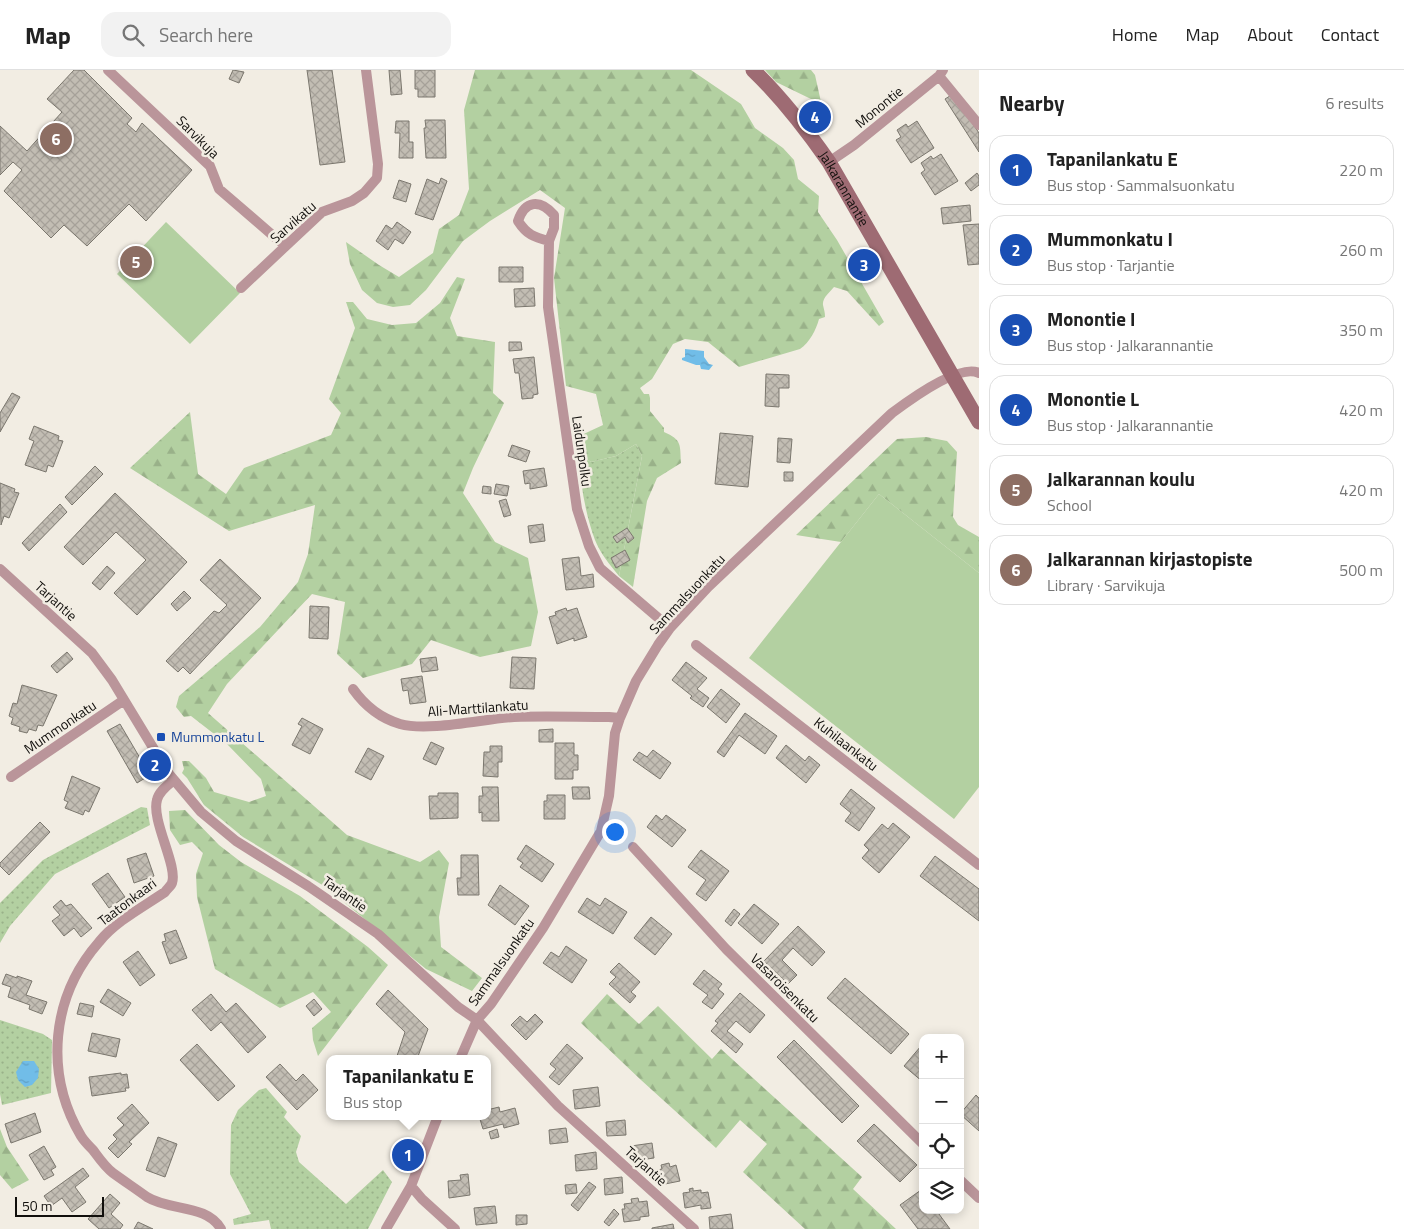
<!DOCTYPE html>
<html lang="en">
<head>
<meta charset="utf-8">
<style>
  body { margin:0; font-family:"Titillium Web",sans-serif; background:#f2f2f2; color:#222 }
  .controls { position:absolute; right:15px; bottom:15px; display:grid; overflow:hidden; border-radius:10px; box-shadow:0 2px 12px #0003 }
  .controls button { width:45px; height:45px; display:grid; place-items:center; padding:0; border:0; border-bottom:1px solid #e0e0e0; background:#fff; color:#222; font:25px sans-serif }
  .scale { position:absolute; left:15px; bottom:12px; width:89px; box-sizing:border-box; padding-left:5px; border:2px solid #110f0c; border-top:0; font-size:14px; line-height:18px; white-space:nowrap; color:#110f0c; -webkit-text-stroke:4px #f2ede3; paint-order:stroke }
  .you { position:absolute; left:614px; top:761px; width:18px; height:18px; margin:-12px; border:4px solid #fff; border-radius:50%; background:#1a73e8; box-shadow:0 0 0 8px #1a73e833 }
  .badge { display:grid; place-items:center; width:32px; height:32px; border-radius:50%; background:#7c3aed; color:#fff; font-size:16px; font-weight:700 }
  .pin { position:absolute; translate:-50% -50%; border:2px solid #fff; box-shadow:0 1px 5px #0006 }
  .popup { position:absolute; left:326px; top:985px; width:165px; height:65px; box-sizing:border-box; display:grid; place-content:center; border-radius:10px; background:#fff; filter:drop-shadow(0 1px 4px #0005); font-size:16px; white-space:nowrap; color:#767676 }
  .popup b { font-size:19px; color:#222 }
  .popup::after { content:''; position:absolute; left:50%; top:100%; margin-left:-10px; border:10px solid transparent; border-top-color:#fff }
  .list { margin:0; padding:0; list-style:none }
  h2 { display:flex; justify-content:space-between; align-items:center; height:65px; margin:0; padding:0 20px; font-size:21px }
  h2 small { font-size:16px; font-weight:400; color:#767676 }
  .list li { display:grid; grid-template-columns:32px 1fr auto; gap:15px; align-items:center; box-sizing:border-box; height:70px; margin:0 10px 10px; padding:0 10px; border:1px solid #e0e0e0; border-radius:15px }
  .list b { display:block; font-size:19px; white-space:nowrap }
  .list p { margin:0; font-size:16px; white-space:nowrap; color:#767676 }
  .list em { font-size:16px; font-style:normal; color:#767676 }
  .icon { flex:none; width:28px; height:28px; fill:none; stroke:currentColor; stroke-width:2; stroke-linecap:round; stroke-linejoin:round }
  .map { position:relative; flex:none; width:979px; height:1159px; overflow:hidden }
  header { display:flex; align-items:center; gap:30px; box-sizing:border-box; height:70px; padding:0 25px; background:#fff; border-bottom:1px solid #e0e0e0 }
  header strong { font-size:24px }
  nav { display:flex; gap:28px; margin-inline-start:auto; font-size:18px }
  .search { width:350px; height:45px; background:#f2f2f2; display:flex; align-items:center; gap:12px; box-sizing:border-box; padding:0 18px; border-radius:15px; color:#767676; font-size:19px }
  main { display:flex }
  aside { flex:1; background:#fff }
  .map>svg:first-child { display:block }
</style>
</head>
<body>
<header>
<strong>Map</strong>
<div class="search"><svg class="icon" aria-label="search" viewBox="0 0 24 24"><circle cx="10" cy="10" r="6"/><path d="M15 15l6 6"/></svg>Search here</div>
<nav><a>Home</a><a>Map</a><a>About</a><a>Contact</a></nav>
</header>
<main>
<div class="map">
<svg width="979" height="1159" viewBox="0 0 979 1159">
  <defs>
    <pattern id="grass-dots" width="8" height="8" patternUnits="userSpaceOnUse" patternTransform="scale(1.25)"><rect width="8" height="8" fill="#b3d0a1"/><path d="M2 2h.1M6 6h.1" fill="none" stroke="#99b189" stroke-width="1.8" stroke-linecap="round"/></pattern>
    <pattern id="forest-firs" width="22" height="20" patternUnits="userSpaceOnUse" patternTransform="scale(1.25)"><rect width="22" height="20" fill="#b3d0a1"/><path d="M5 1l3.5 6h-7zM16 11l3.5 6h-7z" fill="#99b189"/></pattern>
    <pattern id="water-ripples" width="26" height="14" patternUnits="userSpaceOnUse" patternTransform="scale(1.25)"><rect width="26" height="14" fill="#71bde8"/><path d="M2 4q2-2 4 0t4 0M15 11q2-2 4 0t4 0" fill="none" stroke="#61a1c6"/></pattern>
    <pattern id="building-cross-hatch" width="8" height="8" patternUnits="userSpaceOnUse" patternTransform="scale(1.25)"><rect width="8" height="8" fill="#c2bdb3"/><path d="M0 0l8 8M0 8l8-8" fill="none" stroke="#a6a199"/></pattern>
  </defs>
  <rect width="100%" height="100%" fill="#f2ede3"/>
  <!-- grass -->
  <path fill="url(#grass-dots)" d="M636,374L642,386L619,506C610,495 600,483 595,470C585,443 580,412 579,384L591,392L616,386Z
    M141,737L147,738L150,755L55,804L10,856L0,873V833L43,790Z
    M0,950L43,964L52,970L51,1023L2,1035L0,1024Z
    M266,1018L287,1042L284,1047L301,1066L296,1082L299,1092L346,1134L383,1100L392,1112L368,1159H271L269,1150L234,1155L233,1149L251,1144L230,1104L231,1055L238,1040L259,1020Z"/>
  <!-- forest -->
  <path fill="url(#forest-firs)" d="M475,0H691L741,34L755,58L783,78L794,90L798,109L819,126L818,142L837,170L884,252L879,256L847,221L834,217C830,222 822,228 823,235C824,240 825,242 825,247L819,249C816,260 810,272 800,279L739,297L708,272L685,269L673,274L652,309L640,318L644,324H649L650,328V341L664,358V362C682,370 680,374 681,393L657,408L647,431L633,517L619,506L642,386L636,374L616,386L591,392L579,384L575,368L603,355L596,324L566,316L554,208L565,138L540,120L490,151L463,171L426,220L410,235L393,237L377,233L362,220L350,194L346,172L379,195L399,207L433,183L439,159L459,145L469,119L464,40Z
    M765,0H811L815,5L821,32L816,34L811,29L776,12Z
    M457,207L465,209L450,248L457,266L495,272L493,323L504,333L473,398L463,423L495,472L528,488L538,542L531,576L480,587L431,570L412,594L363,608L337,584L345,532L312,524L227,614L208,643L347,765L420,792L439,780L449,793L439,847L441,877L482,908L472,921L426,899L324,816L243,767L204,735L187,708L182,703L184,699L182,691H189L206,708L214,722L249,732L266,726L261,709L227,674L191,646L184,647L176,637L179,626L260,557L298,512L308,484L315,435L229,461L130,398L190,342L198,404L226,424L244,398L331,365L341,343L329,329L355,258L346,232H353L367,249L392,255L416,253L440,233Z
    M926,367L947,371L957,382L953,447L958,455L979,467V503L879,424L841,472L796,465L897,369Z
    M185,740L219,775L241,792L300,826L368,877L388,895L318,986L313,970L312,958L331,942L313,922L280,938L215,899L197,827L196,804L203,783L192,772L180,775L170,760L169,741Z
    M607,924L639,954L658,936L712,989L721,979L862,1107L853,1119L896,1159H805L743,1102L767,1074L740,1050L716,1078L641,1010L581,953Z
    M0,1059L7,1077L29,1110L12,1119L0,1105Z"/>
  <!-- pitch -->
  <path fill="#b3d0a1" d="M166,152L240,223L190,274L117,204Z
    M879,424L979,503V717L954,749L749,588Z"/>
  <!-- water -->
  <path fill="url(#water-ripples)" d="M685,279L704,281V287L709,294L713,295L709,300L701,299L700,295H696L682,290V288L685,287Z
    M23,991H34L39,999L38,1008L32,1015L25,1017L18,1010L16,1002Z"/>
  <!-- building -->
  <path fill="url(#building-cross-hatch)" stroke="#7b776e" d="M74,0H84L132,48L127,54L136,62L142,53L192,100L146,151L129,134L87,176L64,155L51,168L4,121L22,100L13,92L0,105V56L27,81L62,42L47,29Z
    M233,0L244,2L239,13L229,9Z
    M307,0H332L345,92L320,95Z
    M389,0H400L402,24L391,25Z
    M415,0H435V27H418V19H415Z
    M953,24L979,63V82L945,29Z
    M425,50H445L446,88H426L424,58H426Z
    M396,51H409V72H413V88H399L400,63H395Z
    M917,51L934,78L911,93L896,70L901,67L897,60L906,54L908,57Z
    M941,84L958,111L935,125L921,103L925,100L921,93L931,86L933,89Z
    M977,103L979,106V115L971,121L965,113Z
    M441,108L447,111L433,150L415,144L427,109L439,114Z
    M399,110L411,114L406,132L393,128Z
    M970,135L971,151L943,154L941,138Z
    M397,152L411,162L403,174L395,169L388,180L376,171L386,155L392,159Z
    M979,154V194L968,195L963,155Z
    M499,197H523V212H499Z
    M534,218L535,236L515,237L514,219Z
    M509,272H521L522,280L509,281Z
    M534,287L538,324L533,325V328L522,329L519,303H515L513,289Z
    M766,304L789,305V318H779V337L765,336Z
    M12,323L20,327L0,362V343Z
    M34,356L59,366L58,370L63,371L53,397L48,395L46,402L25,395L34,371L29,369Z
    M720,363L753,366L748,417L715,414Z
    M778,368L792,369L790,393L777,392Z
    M512,375L530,381L526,392L508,386Z
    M95,396L103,404L72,435L65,427Z
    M544,398L547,416L530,419V413L525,414L523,401Z
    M784,402H793V411H784Z
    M0,413L15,419L14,422L19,423L9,448L4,446L1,455Z
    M496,414L509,416L507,426L494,424Z
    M483,416L491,417V424L482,423Z
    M115,423L187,492L137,545L114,523L146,490L116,462L83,495L64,477Z
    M506,429L511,445L504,447L499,431Z
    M60,434L67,442L29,481L22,473Z
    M543,454L545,471L530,473L528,456Z
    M627,458L634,468L628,473L625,467L617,473L613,467Z
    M625,480L630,490L616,498L611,488Z
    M579,487L581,506L593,504L594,517L566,520L562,489Z
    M220,489L261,528L190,604L183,597L178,602L166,591L214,541L219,543L227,535L200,510Z
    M107,496L115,503L100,520L92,513Z
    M184,521L191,528L177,541L171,534Z
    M310,536L329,537L328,569L309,568Z
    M566,538L567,541L577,538L587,567L574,571V568L557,574L549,547L556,545L555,542Z
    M67,582L73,589L57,603L51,596Z
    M436,587L438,600L422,602L420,589Z
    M512,587L536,588L534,619L510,618Z
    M686,592L707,608L697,619L709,628L703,637L690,628L692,626L672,610Z
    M422,606L426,632L410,634L408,620L403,621L401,609Z
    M22,615L57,625L43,656L38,655L36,661L29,659L27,663L19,661L20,657L11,654L13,648L9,646L13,633L17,634Z
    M721,619L740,634L726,653L707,637Z
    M745,643L777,666L765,684L739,665L724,687L717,682Z
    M302,648L323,659L310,684L292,675L302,656L298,654Z
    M120,654L150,705L137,713L107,661Z
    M553,659V672H539V660Z
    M431,672L444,678L436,695L423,689Z
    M555,673H574V685H578V700H573V709H555Z
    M786,675L805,691L809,686L820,695L806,713L776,688Z
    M490,676H502V692H498V707L483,706L484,682H490Z
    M368,678L384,686L371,710L355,702Z
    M653,680L671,693L660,709L633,690L639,682L647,687Z
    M72,706L100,718L89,742L85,740L83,745L65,738L68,732L64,730Z
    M482,717H498L499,751H482V742L479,743V726H483Z
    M572,717H589L590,729H573Z
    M851,719L875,738L859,761L845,751L851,743L840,734Z
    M438,723H458V748L430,749L429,726H438Z
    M547,725H565V749H544V731H547Z
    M656,745L662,750L666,745L686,760L672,777L647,757Z
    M40,752L50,762L9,805L0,796V793Z
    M893,753L910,767L879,803L862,788L869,780L864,775L882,754L888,759Z
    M526,775L554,794L542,812L520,797L523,793L517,789Z
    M701,780L729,801L706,831L696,824L706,810L688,797Z
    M146,783L154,806L134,813L127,789Z
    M461,785H478L479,825H458L457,808H461Z
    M935,786L979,819V851L920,806Z
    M108,803L125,827L109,838L92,814Z
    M500,815L529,836L515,855L488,835Z
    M587,828L600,836L605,828L627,842L613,864L578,842Z
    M61,830L66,836L71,834L92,858L81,867L74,858L64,866L52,851L60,845L53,837Z
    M754,834L779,854L762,874L738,853Z
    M734,839L740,844L731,856L725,851Z
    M651,847L672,864L655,885L634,868Z
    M798,856L825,882L812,896L793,878L782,890L797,905L788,914L764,891Z
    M176,860L187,888L170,894L162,872L166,871L164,864Z
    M566,876L587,890L572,913L543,893L551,882L559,887Z
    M138,881L155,905L140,916L123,892Z
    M619,893L640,912L631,922L636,926L630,933L609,914L616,907L610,902Z
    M704,900L722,914L718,919L724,924L712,939L702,932L708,925L693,914Z
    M6,904L17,908V906L32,911L26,925L47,932L42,944L29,939L30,935L8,927L11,917L2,914Z
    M845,908L909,964L891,984L827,928Z
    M108,919L131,933L123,946L100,932Z
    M388,920L428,959L417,989H396L405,962L376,934Z
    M740,923L765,945L750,963L736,951L727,961L743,974L736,983L711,961L718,953L715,951Z
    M211,924L226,942L236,933L266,967L248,983L221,952L211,961L192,940Z
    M314,929L322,939L314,946L306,936Z
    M80,933L94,936L92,947L77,944Z
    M535,944L543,952L526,970L511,955L520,946L527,952Z
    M92,963L120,969L116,987L88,981Z
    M794,970L859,1036L842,1053L777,987Z
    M197,974L235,1016L218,1031L180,990Z
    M567,974L583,988L559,1015L549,1007L556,999L550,994Z
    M921,976L923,977V1012L904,996Z
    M280,994L296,1011L303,1004L318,1020L297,1040L266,1007Z
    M121,1003V1005L127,1004L129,1018H125L126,1021L92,1026L89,1007Z
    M598,1017L600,1036L575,1039L573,1020Z
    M976,1025L979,1028V1061L960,1044Z
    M132,1034L149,1053L129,1072L132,1074L118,1088L108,1078L117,1069L113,1065L124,1055L117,1048Z
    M499,1037L500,1042L515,1038L519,1054L504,1058L503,1054L483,1059L479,1046H487V1040Z
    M35,1043L41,1062L11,1073L5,1054Z
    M625,1050L626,1065L607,1066L606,1052Z
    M874,1054L917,1095L900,1112L857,1071Z
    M566,1058L568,1072L550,1074L549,1060Z
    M497,1059L499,1067L491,1069L489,1062Z
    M158,1067L177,1074L165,1107L146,1100Z
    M652,1073L654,1088L633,1091L631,1076Z
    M44,1076L56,1097L51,1100L54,1105L44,1110L29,1085Z
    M596,1082L597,1099L576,1101L575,1085Z
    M669,1093L670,1097L676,1095L680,1111L660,1115L657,1100L662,1099L661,1095Z
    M83,1098L89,1106L75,1117L86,1132L72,1142L62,1128L51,1136L44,1126Z
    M468,1104L470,1125L449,1128L448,1111L461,1110L460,1105Z
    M622,1107L623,1123L605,1125L604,1109Z
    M589,1112L596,1117L578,1141L571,1135Z
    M576,1114L577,1123L566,1124L565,1115Z
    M693,1118V1121L701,1120V1123L708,1122L711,1138L701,1139V1135L685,1138L683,1123L690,1122L689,1119Z
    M921,1120L923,1123V1140H936L950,1159H918L900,1135Z
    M110,1124L120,1133L111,1144L123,1155L120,1159H99L88,1149Z
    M638,1128L639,1132L647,1131L649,1146L640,1147V1150L624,1152L622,1139H625L624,1134L632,1133L631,1129Z
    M495,1136L497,1153L476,1155L474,1138Z
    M614,1139L619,1144L609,1156L604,1152Z
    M731,1144L733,1159H710L709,1147Z
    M516,1145H527V1154L516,1155Z
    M138,1152L153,1159H134Z
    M673,1154L674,1159H652V1158Z"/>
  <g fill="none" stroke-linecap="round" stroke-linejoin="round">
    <!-- street -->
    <path stroke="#ba959a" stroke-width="10" d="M108,0L210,96L219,119L285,176
      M939,6L979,55
      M829,92L854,75L939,6L943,0
      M549,171C534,167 527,165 518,151C525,130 540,129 554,145V158L549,171L548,237L577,439L589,476L600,498L670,558
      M241,218L322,142L352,131L364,123L377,108L378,94L366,0
      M0,499L92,583L112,610L169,704L201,742L236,771L308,816L378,864L458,937L477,950L558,1036L694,1159
      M696,575L979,795
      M353,619C365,636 380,648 400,654C428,662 483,649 514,647C545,646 577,647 609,647L620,648
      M11,707L124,630
      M174,710C168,715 159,721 157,730C151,750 178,796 172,813C171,816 167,819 165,822C143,837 116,851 99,872C51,927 44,1003 81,1066C84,1071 89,1076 93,1080C99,1088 105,1097 113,1103C124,1111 136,1119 147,1127C169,1141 207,1134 221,1159
      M633,777L726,879L923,1074
      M460,989L477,950L491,934L543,858L601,761L609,726L615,663L620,648L636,611L658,575L670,558L708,517L892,343C908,331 959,293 979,303
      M960,1110L979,1128
      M411,1116L422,1129L455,1159
      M386,1159L411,1116L438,1046"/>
    <!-- secondary -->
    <path stroke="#9e6b73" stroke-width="15" id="s1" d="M753,0C782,28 806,59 829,92L979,352"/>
  </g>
  <!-- markers -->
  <rect fill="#1a4fb4" stroke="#f2ede3" stroke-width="2" x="156" y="662" width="10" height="10" rx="2.5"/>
  <g text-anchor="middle" stroke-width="5" stroke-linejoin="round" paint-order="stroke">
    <!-- street labels -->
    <g font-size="14" fill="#110f0c" stroke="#f2ede3">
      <text transform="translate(879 37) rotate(-39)" y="5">Monontie</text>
      <text transform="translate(198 67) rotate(45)" y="5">Sarvikuja</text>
      <text dy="5" stroke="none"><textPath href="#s1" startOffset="150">Jalkarannantie</textPath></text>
      <text transform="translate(293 152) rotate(-41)" y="5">Sarvikatu</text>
      <text transform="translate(582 381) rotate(82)" y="5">Laidunpolku</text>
      <text transform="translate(687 524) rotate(-47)" y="5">Sammalsuonkatu</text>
      <text transform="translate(56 531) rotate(42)" y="5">Tarjantie</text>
      <text transform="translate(478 638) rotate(-4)" y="5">Ali-Marttilankatu</text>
      <text transform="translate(60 657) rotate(-34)" y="5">Mummonkatu</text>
      <text transform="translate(846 674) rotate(38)" y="5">Kuhilaankatu</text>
      <text transform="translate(345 824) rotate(35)" y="5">Tarjantie</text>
      <text transform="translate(127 832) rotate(-37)" y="5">Taatonkaari</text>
      <text transform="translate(501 892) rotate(-55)" y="5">Sammalsuonkatu</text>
      <text transform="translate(785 918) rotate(45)" y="5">Vasaroisenkatu</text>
      <text transform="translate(646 1096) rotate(42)" y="5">Tarjantie</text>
    </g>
    <!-- transit labels -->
    <g font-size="14" fill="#164399" stroke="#f2ede3" text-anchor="start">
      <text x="171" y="672">Mummonkatu L</text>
    </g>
  </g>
</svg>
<div class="controls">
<button>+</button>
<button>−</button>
<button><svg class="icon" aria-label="locate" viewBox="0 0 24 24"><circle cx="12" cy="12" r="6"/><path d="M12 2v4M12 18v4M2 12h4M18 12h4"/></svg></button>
<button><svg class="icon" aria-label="layers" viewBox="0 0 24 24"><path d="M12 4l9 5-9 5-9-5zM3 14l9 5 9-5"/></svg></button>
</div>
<div class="scale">50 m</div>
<div class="you"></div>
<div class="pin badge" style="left:408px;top:1085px;background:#1a4fb4">1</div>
<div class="popup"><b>Tapanilankatu E</b>Bus stop</div>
<div class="pin badge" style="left:155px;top:695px;background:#1a4fb4">2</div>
<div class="pin badge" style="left:864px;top:195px;background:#1a4fb4">3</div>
<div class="pin badge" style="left:815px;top:47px;background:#1a4fb4">4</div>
<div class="pin badge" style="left:136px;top:192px;background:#8d6e63">5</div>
<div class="pin badge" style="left:56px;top:69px;background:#8d6e63">6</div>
</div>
<aside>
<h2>Nearby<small>6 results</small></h2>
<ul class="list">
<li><span class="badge" style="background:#1a4fb4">1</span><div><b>Tapanilankatu E</b><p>Bus stop · Sammalsuonkatu</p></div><em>220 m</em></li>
<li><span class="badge" style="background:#1a4fb4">2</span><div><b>Mummonkatu I</b><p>Bus stop · Tarjantie</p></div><em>260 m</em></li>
<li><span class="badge" style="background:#1a4fb4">3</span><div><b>Monontie I</b><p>Bus stop · Jalkarannantie</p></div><em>350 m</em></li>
<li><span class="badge" style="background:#1a4fb4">4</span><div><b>Monontie L</b><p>Bus stop · Jalkarannantie</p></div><em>420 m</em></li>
<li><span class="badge" style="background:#8d6e63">5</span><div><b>Jalkarannan koulu</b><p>School</p></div><em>420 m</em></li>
<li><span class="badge" style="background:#8d6e63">6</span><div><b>Jalkarannan kirjastopiste</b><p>Library · Sarvikuja</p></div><em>500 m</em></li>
</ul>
</aside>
</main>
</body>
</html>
